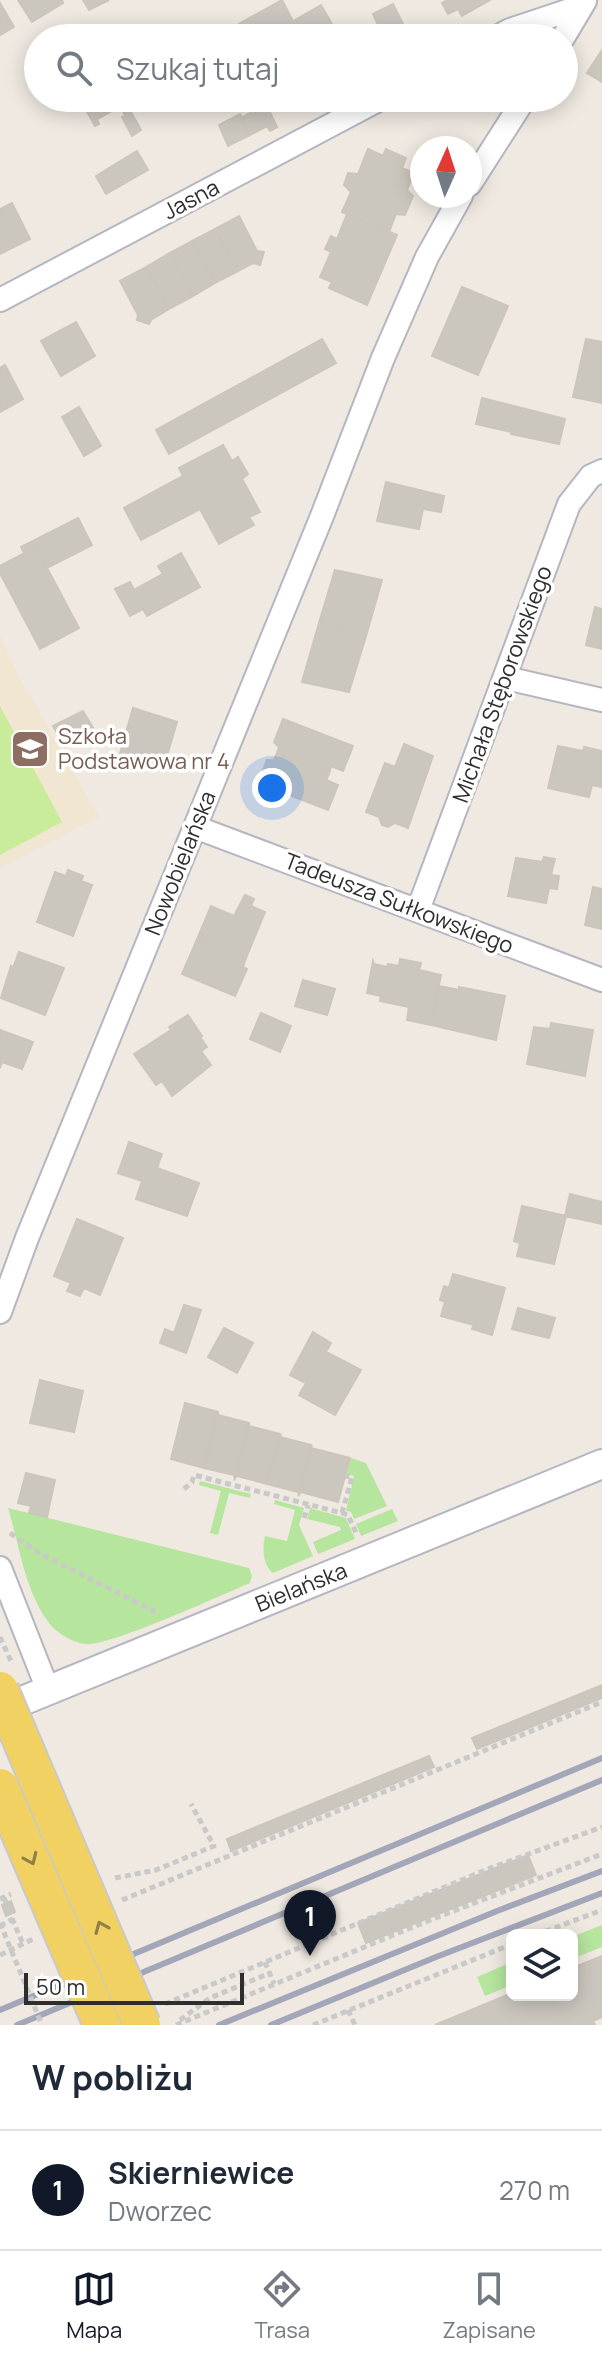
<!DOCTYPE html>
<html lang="pl">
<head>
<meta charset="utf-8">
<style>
  body { margin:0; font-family:Manrope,sans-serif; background:#f6f6f7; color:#1f2937 }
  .controls { position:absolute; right:24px; bottom:24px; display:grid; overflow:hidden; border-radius:12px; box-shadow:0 4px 20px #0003 }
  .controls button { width:72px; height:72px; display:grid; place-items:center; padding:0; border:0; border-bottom:2px solid #e0e1e3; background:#fff; color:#1f2937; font:40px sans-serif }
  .compass { position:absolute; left:410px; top:136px; width:72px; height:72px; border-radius:50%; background:#fff; box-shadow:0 4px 20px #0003; rotate:3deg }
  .scale { position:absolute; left:24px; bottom:20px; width:220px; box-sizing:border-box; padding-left:8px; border:4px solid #2e2e2e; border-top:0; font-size:22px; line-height:28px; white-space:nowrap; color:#2e2e2e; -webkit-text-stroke:6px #fff; paint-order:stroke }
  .you { position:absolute; left:272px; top:788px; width:28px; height:28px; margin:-20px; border:6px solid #fff; border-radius:50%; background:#1a73e8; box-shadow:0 0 0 12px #1a73e833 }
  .badge { display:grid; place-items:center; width:52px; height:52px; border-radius:50%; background:#111827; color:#fff; font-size:26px; font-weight:700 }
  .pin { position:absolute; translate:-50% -66px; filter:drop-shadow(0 2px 4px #0008) }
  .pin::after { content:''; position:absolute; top:42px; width:28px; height:24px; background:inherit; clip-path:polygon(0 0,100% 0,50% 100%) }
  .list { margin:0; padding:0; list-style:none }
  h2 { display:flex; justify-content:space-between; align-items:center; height:104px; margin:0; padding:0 32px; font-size:34px }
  h2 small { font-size:26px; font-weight:400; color:#747a83 }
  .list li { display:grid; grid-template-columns:52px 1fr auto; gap:24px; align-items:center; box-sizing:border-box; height:120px; padding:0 32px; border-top:2px solid #e0e1e3 }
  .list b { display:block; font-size:30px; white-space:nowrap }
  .list p { margin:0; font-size:26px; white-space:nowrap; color:#747a83 }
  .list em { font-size:26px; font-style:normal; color:#747a83 }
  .icon { flex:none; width:44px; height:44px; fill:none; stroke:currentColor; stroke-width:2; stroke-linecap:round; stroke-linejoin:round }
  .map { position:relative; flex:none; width:602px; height:2025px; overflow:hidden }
  .search { position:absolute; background:#fff; box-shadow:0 4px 20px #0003; left:24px; right:24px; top:24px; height:88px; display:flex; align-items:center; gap:20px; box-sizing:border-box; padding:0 28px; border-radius:44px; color:#747a83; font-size:30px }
  .sheet { height:224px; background:#fff }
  nav { display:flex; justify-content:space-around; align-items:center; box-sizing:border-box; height:112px; border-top:2px solid #e0e1e3; background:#fff; font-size:22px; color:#747a83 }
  nav a { display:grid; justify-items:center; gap:4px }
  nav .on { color:#111827 }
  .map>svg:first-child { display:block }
</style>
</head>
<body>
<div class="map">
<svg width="602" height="2025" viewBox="0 0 602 2025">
  <rect width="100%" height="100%" fill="#efe9e1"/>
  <!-- education -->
  <path fill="#f0e6d1" d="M0,636L22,682L99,817L0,868Z"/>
  <!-- green -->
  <path fill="#b6e59e" d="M351,1458L366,1463L387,1506L354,1519L351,1512L346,1511L354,1476L346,1474Z
    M200,1481L251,1494L250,1498L229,1493L218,1535L210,1533L221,1491L199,1485Z
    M275,1500L304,1508L299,1525L313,1556L273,1573C263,1566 262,1548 265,1536L287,1541L295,1510L274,1504Z
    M8,1508L249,1568L252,1576L250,1583C221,1595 109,1647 85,1644C71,1642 57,1633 49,1623C24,1589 20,1547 8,1508Z
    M310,1508L346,1518L355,1539L318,1554L313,1542L341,1530L340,1527L307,1519Z
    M392,1509L398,1521L361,1536L356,1524Z
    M602,1925V1947L572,1959V1937Z
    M512,1962V1985L485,1996L477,1977Z"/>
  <!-- pitch -->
  <path fill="#c9ec9a" d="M0,706L62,822L0,855Z"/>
  <!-- building -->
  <path fill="#cbc7bf" stroke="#cbc5ba" stroke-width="2" d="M18,0H62L63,3L32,22Z
    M83,0H109L89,10Z
    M282,0L293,21L276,31L280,38H247L239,24Z
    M447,0H490L462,16L458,9L448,14L442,3Z
    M0,3L14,27L0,35Z
    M393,4L410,38H384L373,14Z
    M321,5L340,38H280L276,31Z
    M602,50V82L587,73Z
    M108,98H123L141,130L132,136L122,117L125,116L121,106L97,119L99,124L95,126L86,110Z
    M266,104L277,127L270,131L267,126L250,135L241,118Z
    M240,114L250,135L228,146L219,125Z
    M368,149L383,156L386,149L406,158L402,168L414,173L407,190L413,196L405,215L396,214L389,232L342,212L351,192L344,185L348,173L358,174Z
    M137,151L148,170L106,194L96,176Z
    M12,203L30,239L0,254V209Z
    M347,214L397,235L367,305L329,288L332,282L320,277L331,252L325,249L331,236L337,239Z
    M239,216L257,251L264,252L260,265L253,263L238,271L215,229Z
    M215,229L238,271L215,283L192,241Z
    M192,241L215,283L193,296L170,253Z
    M170,253L193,296L169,309L146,267Z
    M146,267L169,309L151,320L149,324L137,320L138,315L120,281Z
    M462,287L508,306L478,375L432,356Z
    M76,322L95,356L61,376L41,341Z
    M322,339L336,363L169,454L156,430Z
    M586,339L602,342V403L573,397Z
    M5,365L23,399L0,412V368Z
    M482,398L565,419L559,444L511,434V432L476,424Z
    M79,407L101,446L84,456L62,417Z
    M223,445L232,461L238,457L248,474L242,479L260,512L249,517L254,525L219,544L200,509L141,540L124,508L183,476L179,468Z
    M386,482L444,496L441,512L423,509L419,529L377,521Z
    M78,518L92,545L47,568L36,547L24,553L21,547Z
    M36,547L79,628L40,649L0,573V566Z
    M181,553L200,587L147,616L143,609L130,616L115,589L130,582L134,590L163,574L158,566Z
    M335,570L382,580L366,636L319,623Z
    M595,607L602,609V649L586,645Z
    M319,623L366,636L349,692L302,682Z
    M133,708L177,722L163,769L119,757Z
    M83,711L95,731L65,747L53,726Z
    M283,719L353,746L343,771L331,766L329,774L277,753L279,747L274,742Z
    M404,744L433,756L408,828L395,823L388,827L382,825L379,817L366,812L385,763L395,767Z
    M558,746L583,751L584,747L602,751V787L592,785L589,797L548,788Z
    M277,753L329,774L326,780L338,785L328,810L258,783L267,760H274Z
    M544,857L555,859L551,875L559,876L557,889L549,888L546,903L508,896L516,858L542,862Z
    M68,870L83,876L81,881L92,885L73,936L37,922L55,872L66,876Z
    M593,887L602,889V929L585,925Z
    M245,895L254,899L251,906L265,912L246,958L198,937L211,906L234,916Z
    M198,937L246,958L243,967L247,969L235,996L182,974Z
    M19,952L64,968L45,1015L1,998L11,966L13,968Z
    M400,959L421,963L419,970L441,975L431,1025L407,1020L409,1007L380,1001L381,996L367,993L373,961L374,964L387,967L388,964L399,966Z
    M303,980L335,989L327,1015L295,1006Z
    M439,986L459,990V987L505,996L496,1040L431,1025Z
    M261,1013L291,1026L280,1052L250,1039Z
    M188,1015L202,1036L200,1037L207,1047L201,1051L211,1065L172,1096L162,1081L156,1085L134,1054L171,1030L169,1027Z
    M551,1023L593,1030L585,1076L527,1064L534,1027L550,1029Z
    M0,1030L33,1042L22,1069L2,1062L0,1068Z
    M129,1142L162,1154L157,1168L199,1183L187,1216L136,1199L142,1181L118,1173Z
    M570,1194L602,1202V1224L565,1216Z
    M522,1206L566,1216L554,1264L517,1256L520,1243L514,1241Z
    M77,1219L123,1238L100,1295L84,1288L80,1296L67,1291L71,1283L54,1276Z
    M453,1274L505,1288L492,1335L472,1329L474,1325L441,1316L445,1302L440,1300L444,1286L449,1288Z
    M184,1305L201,1310L186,1353L160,1343L165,1329L174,1333Z
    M518,1308L555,1318L549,1338L512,1329Z
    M224,1328L253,1343L237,1373L208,1357Z
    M313,1332L331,1343L326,1352L361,1370L335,1415L299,1395L306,1383L290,1375Z
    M40,1380L83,1391L74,1432L30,1423Z
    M185,1403L218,1412L204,1468L171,1459Z
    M218,1412V1415L249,1423L235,1478L234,1475L204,1468Z
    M249,1423V1426L280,1434L267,1484L237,1476L235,1478Z
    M281,1434L280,1437L311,1445L299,1494L298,1492L267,1484Z
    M312,1445L311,1448L350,1458L338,1502L301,1492L299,1494Z
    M26,1473L55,1480L47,1517L29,1513L31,1506L18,1503Z
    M602,1685V1698L477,1749L472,1738Z
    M429,1756L434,1767L231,1851L227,1839Z
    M528,1855L536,1875L366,1943L358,1923Z
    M11,1901L15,1912L6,1916L2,1905Z
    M602,1956V2017L593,2021L595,2025H435L512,1993V1995H572V1968Z"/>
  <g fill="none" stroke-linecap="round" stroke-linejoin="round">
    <!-- minor casing -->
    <g stroke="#b4b7c1" stroke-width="26">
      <path id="minor" d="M495,38L510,30L582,6
        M563,38L585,1
        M470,184L525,98
        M0,300L382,98
        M506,678L602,700
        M195,827L602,980
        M418,910L569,504L591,476L602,471
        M0,1312L27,1238L322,516L383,358L427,257L461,196
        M0,1568L48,1690"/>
    </g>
    <!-- tertiary casing -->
    <g stroke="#b4b7c1" stroke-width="32">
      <path id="tertiary" d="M0,1710L602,1464"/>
    </g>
    <!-- path -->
    <path stroke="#c9c9c9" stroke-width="5" stroke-dasharray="6 4" stroke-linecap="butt" d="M184,1489L192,1482L194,1475L342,1513L348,1515L357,1535
      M342,1513L352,1477L345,1476
      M304,1518L308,1505
      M10,1533L39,1553L160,1614
      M115,1878L156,1870L214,1846L191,1804
      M4,1898L9,1909
      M122,1900L602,1702
      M8,1909L23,1944
      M0,1926L13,1919
      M536,1935L602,1910
      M0,1955L33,1939
      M265,1962L274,1984
      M165,2004L488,1869L602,1827
      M348,2010L355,2025
      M180,2020L210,1998L270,1973
      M176,2025L425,1922L602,1854
      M313,2025L512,1944"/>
    <!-- minor -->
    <use href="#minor" stroke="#fff" stroke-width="22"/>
    <!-- tertiary -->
    <use href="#tertiary" stroke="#fff" stroke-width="28"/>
    <!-- rail -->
    <path stroke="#a3a6b8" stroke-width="6" d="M0,2010L602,1758
      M17,2025L602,1780
      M219,2025L497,1911L602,1871
      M271,2025L436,1957L602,1893"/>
    <!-- primary-bridge casing -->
    <g stroke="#c9c9c9" stroke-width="40" stroke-linecap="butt">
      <path id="primary-bridge" d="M0,1690L142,2025
        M0,1787L102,2025"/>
    </g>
    <!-- path-bridge -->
    <path stroke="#c9c9c9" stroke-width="5" stroke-dasharray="6 4" stroke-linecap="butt" d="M0,1637L11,1661
      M0,1899L11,1894
      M0,1923L42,2025"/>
    <!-- primary-bridge -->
    <use href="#primary-bridge" stroke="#f2d163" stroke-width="36"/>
  </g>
  <!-- one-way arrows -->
  <defs><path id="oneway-chevron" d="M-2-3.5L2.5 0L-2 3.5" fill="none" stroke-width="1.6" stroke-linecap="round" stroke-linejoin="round" transform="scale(2)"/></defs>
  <g stroke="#908048">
    <use href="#oneway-chevron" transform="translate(31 1859) rotate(66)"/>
    <use href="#oneway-chevron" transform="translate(101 1927) rotate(-113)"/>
  </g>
  <!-- icons -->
  <defs>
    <g id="school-square" transform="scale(2)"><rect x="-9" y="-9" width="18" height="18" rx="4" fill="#8d6e63" stroke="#fff"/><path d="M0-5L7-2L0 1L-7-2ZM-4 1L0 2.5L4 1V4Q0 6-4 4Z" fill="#fff"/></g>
  </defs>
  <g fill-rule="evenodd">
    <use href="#school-square" x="30" y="749"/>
  </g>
  <g text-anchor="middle" stroke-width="7" stroke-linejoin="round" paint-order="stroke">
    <!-- street labels -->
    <g font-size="22" fill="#2e2e2e" stroke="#fff">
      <text transform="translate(191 199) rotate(-28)" y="8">Jasna</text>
      <text transform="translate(502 684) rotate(-70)" y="8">Michała Stęborowskiego</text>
      <text transform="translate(180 863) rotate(-68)" y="8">Nowobielańska</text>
      <text transform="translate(399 903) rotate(21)" y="8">Tadeusza Sułkowskiego</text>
      <text transform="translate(301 1587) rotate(-22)" y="8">Bielańska</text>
    </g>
    <!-- education labels -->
    <g font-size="22" fill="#785e54" stroke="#fff" text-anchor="start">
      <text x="58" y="744">Szkoła<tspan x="58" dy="25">Podstawowa nr 4</tspan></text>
    </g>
  </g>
</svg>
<div class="controls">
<button><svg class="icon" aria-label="layers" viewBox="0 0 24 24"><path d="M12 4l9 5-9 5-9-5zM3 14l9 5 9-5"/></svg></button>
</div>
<svg class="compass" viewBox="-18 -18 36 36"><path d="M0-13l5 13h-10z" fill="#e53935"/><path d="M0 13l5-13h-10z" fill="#747a83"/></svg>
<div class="scale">50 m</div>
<div class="you"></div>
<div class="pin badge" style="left:310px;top:1956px">1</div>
<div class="search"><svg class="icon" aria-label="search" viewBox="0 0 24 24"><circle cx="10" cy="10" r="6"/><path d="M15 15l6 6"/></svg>Szukaj tutaj</div>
</div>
<section class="sheet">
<h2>W pobliżu<small></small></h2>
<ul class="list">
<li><span class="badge">1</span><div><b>Skierniewice</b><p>Dworzec</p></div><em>270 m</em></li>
</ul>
</section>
<nav>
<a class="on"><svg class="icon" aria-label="map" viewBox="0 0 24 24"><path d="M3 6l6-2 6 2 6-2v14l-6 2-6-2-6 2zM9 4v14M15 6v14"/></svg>Mapa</a>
<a><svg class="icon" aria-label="directions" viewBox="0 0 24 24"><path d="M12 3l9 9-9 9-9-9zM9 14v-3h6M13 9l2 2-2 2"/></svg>Trasa</a>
<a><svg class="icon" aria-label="saved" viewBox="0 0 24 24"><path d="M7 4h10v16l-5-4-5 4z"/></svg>Zapisane</a>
</nav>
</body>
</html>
